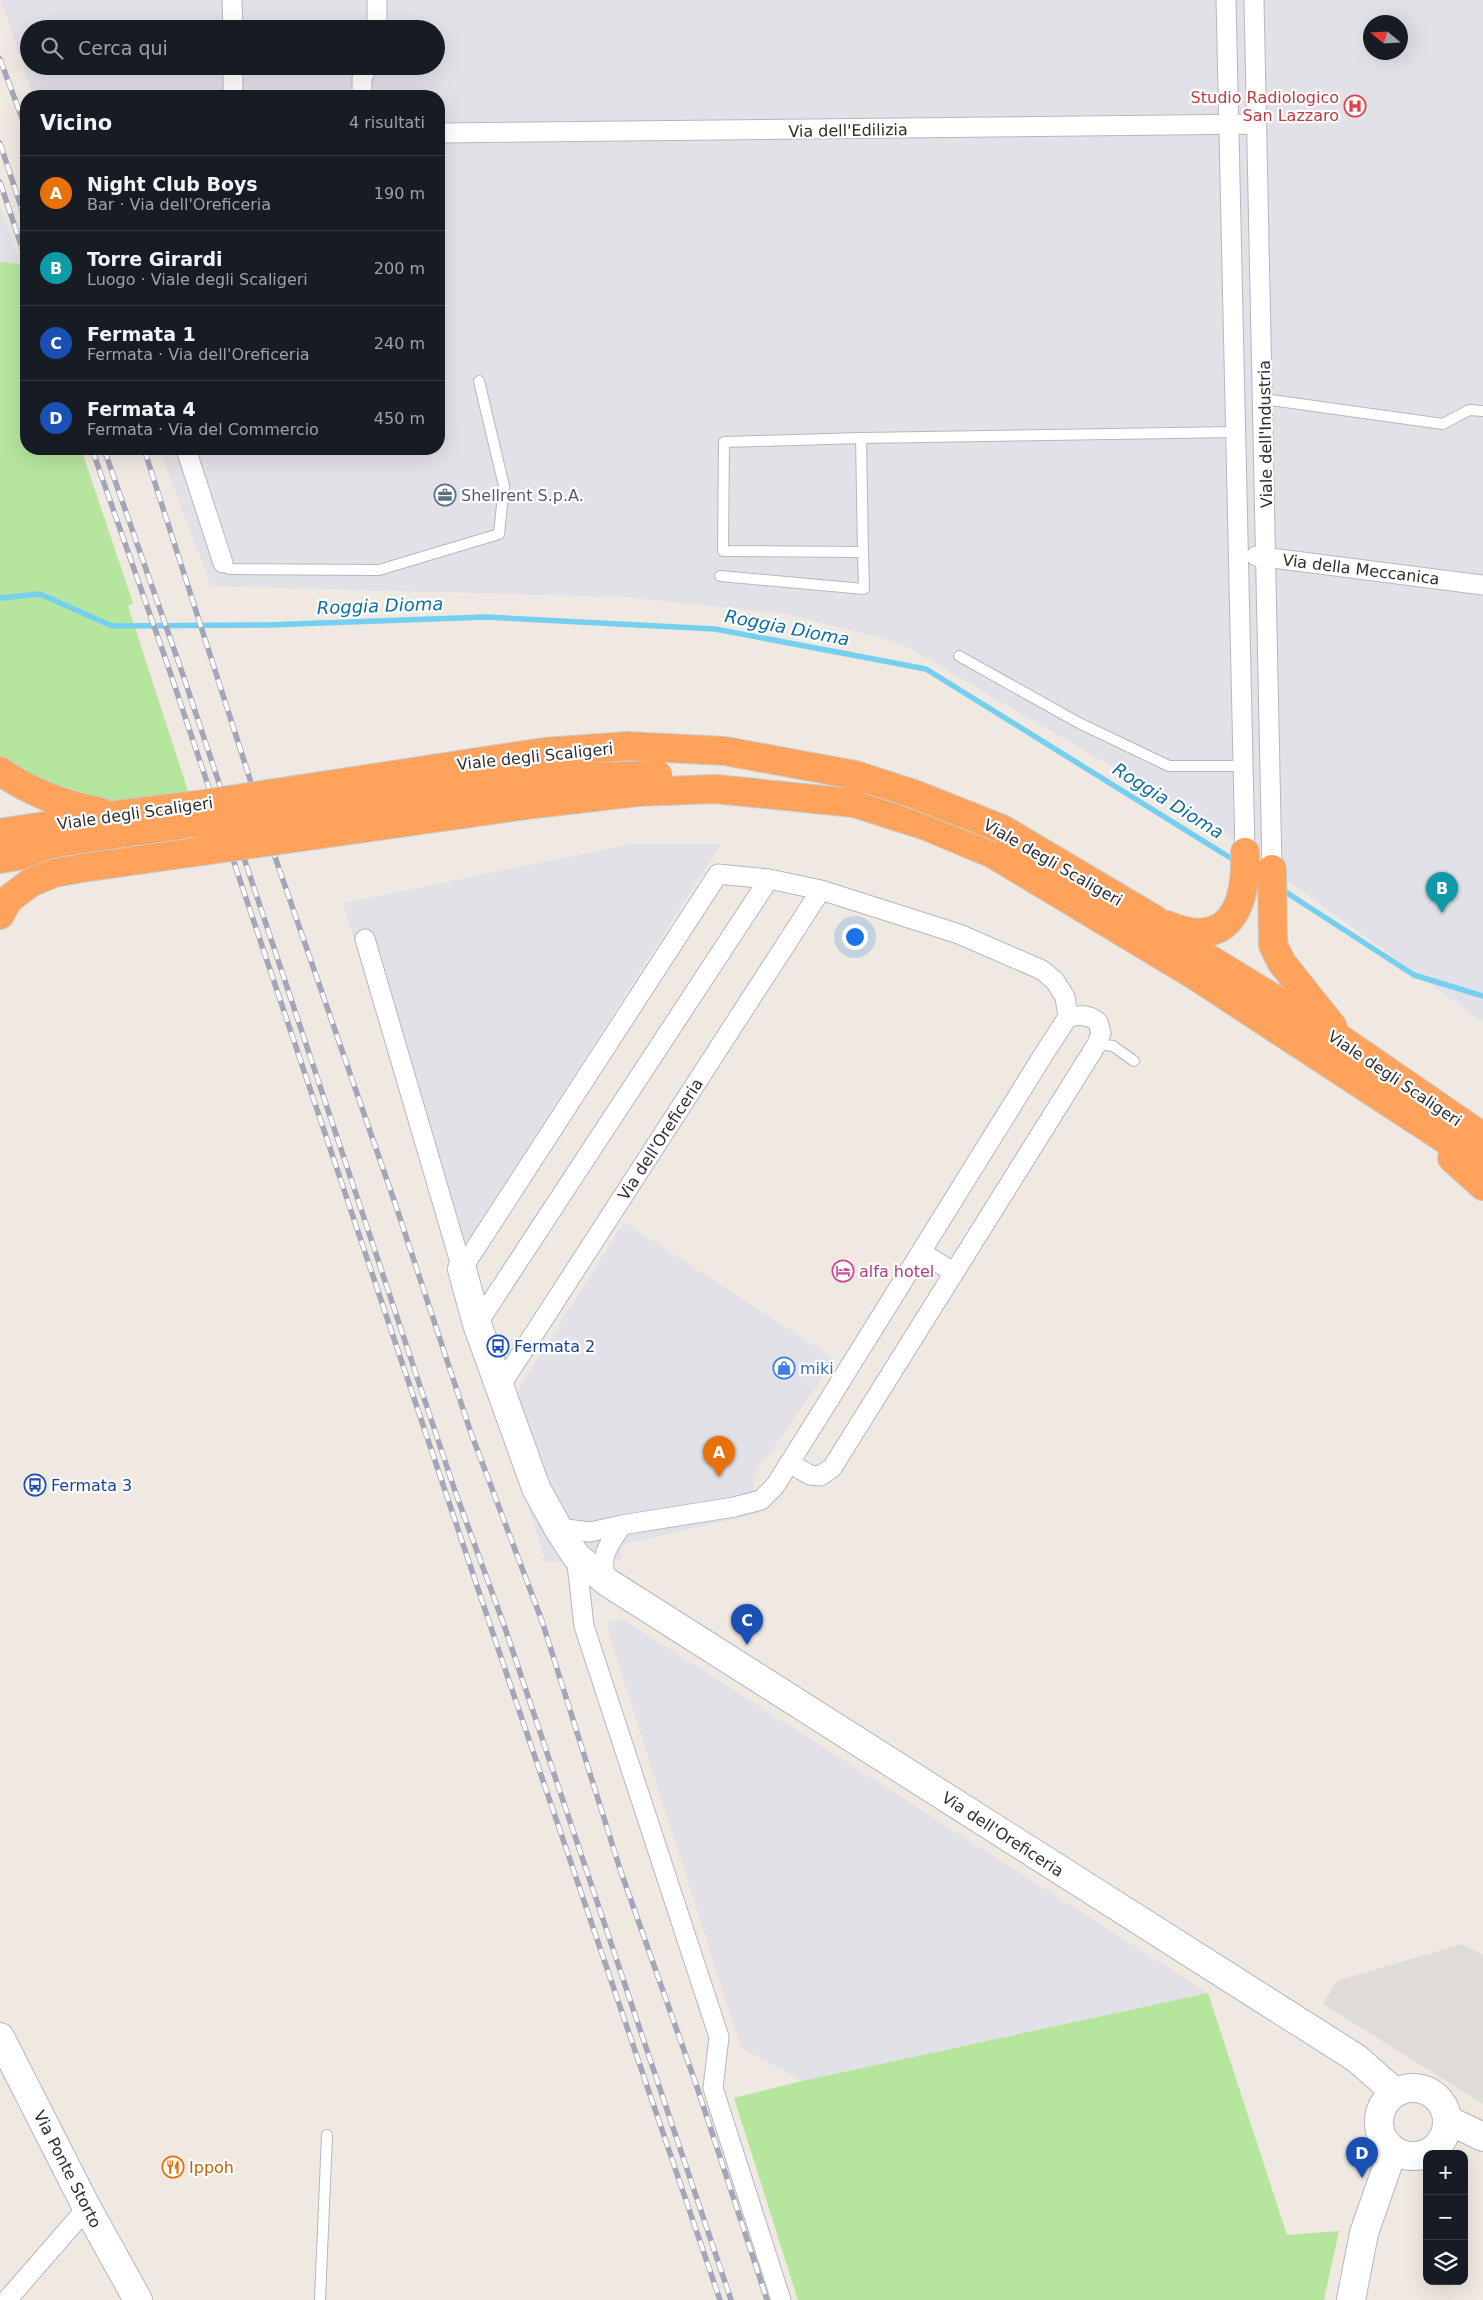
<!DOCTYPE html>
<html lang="it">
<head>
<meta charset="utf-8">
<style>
  body { margin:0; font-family:"DejaVu Sans",sans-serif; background:#20242c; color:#f1f3f6 }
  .controls { position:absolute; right:15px; bottom:15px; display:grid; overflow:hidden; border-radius:10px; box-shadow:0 5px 20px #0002 }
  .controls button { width:45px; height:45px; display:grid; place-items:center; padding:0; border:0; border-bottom:1px solid #363941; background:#171b24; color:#f1f3f6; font:25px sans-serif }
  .compass { position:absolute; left:1363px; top:15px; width:45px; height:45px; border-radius:50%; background:#171b24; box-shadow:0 5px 20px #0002; rotate:288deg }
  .you { position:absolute; left:854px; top:936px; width:18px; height:18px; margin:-12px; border:4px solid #fff; border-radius:50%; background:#1a73e8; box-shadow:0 0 0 8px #1a73e833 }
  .badge { display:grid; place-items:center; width:32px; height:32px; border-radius:50%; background:#d93025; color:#fff; font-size:16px; font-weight:700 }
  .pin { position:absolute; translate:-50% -41px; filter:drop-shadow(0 1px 2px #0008) }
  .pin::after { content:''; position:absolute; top:26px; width:18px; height:15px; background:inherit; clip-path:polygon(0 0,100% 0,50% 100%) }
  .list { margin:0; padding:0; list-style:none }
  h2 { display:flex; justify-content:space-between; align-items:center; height:65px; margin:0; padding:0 20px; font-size:21px }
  h2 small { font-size:16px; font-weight:400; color:#9ea1a6 }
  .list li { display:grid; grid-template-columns:32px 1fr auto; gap:15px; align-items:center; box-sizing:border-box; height:75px; padding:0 20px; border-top:1px solid #363941 }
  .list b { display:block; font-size:19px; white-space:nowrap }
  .list p { margin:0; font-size:16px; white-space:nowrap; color:#9ea1a6 }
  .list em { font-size:16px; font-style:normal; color:#9ea1a6 }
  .icon { flex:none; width:28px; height:28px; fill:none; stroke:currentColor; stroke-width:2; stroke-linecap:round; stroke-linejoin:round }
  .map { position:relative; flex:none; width:1483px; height:2300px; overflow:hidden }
  .search { position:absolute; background:#171b24; box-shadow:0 5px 20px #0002; left:20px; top:20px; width:425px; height:55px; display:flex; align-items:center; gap:12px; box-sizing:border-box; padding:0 18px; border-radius:28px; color:#9ea1a6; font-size:19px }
  .panel { position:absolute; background:#171b24; box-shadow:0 5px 20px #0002; left:20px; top:90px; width:425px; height:365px; border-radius:20px }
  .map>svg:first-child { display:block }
</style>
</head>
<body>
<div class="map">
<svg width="1483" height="2300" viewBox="0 0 1483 2300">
  <rect width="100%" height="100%" fill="#efe9e1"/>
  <!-- industrial -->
  <path fill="#e3e1e8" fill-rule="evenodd" d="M1,0H1483V1022L1207,822L900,643L787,614L624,597L211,586L159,449H439V96H33ZM1370,22H1400V52H1370ZM29,29H436V66H29Z
    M0,206L20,264L0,262Z
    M633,844H721L452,1268L343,903Z
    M624,1222L835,1359L753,1478L760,1513L621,1545V1560L546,1562L500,1419Z
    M624,1620L1208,1993L802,2081L741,2048L609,1635L608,1621Z"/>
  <!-- green -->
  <path fill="#b6e59e" d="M0,262L20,264L26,284V449H81L133,603L128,606L189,794L112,805L0,767Z
    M1208,1993L1287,2235L1339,2231L1324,2300H798L734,2098L802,2081Z"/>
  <!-- plaza -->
  <path fill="#dfdcd8" d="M1462,1944L1483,1955V2104L1323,2004L1337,1981Z"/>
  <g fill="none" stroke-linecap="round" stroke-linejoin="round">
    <!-- stream -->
    <path stroke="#75cff0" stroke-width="5.5" d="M0,598L40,594L112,626L267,625L486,617L715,629L926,669L1237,862
      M1281,889L1414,975L1483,996"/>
    <!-- lane casing -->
    <g stroke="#b4b7c1" stroke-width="12">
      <path id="lane" d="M1264,399L1443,424L1469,410L1483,411
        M861,438L863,552L723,551L724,442L861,438L1236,432
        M223,563L229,569L379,570L499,534L504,486L479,381
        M720,576L864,589L863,552
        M959,656L1079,723L1169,766H1243
        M1097,1044L1113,1046L1134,1061
        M320,2300L327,2135"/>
    </g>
    <!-- street casing -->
    <g stroke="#b4b7c1" stroke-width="21">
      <path id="street" d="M232,0L233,29
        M1226,0L1245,852
        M1254,0L1272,869
        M377,29V0
        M233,66V96
        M362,96V78L368,66
        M439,133L1257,124
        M186,449L223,563
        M1256,556L1483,585
        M365,939L462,1269
        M921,1252L953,1272
        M462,1269L718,874L769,879
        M477,1324L769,879L821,890L959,934L1042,970L1055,981L1065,997L1068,1017
        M499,1388L821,890
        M558,1528L590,1532L622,1525
        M576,1556L584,1626L719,2037L713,2088L781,2300
        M607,1582C598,1557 608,1546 622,1525L734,1507L761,1500L775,1486L824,1408L1047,1049L1068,1017C1080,1015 1088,1014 1098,1022L1101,1033L1097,1044L832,1468L820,1476L810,1475L789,1463
        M7,2300L87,2208"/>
    </g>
    <!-- secondary casing -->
    <g stroke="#b4b7c1" stroke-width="30">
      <path id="secondary" d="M462,1269L477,1324L536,1488L558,1528L576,1556L607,1582L1356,2058L1395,2092
        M0,2037L87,2208L138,2300
        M1379 2122a34 34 0 1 1 68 0a34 34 0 1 1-68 0Z
        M1448,2120L1483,2137
        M1351,2300L1364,2233L1393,2150"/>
    </g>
    <!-- highway casing -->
    <g stroke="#c9c9c9" stroke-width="30">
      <path id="highway" d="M0,771C29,792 66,806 101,812
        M854,803L926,826L993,854L1194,975L1483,1164
        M1002,829L1154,919L1193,949L1345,1042L1483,1137
        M0,833L115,815L197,805
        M0,859L203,826
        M1272,869L1273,945L1282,963L1333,1027
        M0,915L9,899L30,883
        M1167,925C1229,951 1247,907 1245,852
        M1452,1158L1483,1186"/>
    </g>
    <!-- lane -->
    <use href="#lane" stroke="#fff" stroke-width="10"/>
    <!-- street -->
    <use href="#street" stroke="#fff" stroke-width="19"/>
    <!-- secondary -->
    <use href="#secondary" stroke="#fff" stroke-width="28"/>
    <!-- highway -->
    <use href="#highway" stroke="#ffa35c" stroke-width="28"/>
    <!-- rail casing -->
    <g stroke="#a3a6b8" stroke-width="5.5">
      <path id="rail" d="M0,59L26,129
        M0,143L26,222
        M0,182L26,260
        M92,449L168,666L508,1678L720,2300
        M104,449L183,675L455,1491L504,1625L731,2300
        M144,449L274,854L397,1209L471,1433L542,1621L620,1869L698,2090L767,2300"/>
    </g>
    <!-- rail -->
    <use href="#rail" stroke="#fff" stroke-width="4" stroke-dasharray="11" stroke-linecap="butt"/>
    <!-- highway-bridge casing -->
    <g stroke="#c9c9c9" stroke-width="30" stroke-linecap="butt">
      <path id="highway-bridge" d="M197,805L544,752L628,746L725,751L855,775L914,794L1002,829
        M203,826L548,778L658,775
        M30,883L54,873L82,868L534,804L637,792L715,789L854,803"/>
    </g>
    <!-- highway-bridge -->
    <use href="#highway-bridge" stroke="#ffa35c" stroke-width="28"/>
  </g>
  <!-- icons -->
  <defs>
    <g id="hospital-ring" transform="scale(1.125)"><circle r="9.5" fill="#fff" stroke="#e0444e" stroke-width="1.5"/><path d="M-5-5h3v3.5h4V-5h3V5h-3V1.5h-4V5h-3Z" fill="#e0444e"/></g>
    <g id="office-ring" transform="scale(1.125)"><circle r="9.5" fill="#fff" stroke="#5c6f8a" stroke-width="1.5"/><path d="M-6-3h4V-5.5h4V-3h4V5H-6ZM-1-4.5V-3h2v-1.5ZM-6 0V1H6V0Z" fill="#5c6f8a"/></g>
    <g id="hotel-ring" transform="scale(1.125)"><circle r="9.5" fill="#fff" stroke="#d1479c" stroke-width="1.5"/><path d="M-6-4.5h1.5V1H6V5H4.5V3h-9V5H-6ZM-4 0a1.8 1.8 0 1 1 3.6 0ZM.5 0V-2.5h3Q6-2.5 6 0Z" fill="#d1479c"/></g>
    <g id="bus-ring" transform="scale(1.125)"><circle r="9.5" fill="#fff" stroke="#1a4fb4" stroke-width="1.5"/><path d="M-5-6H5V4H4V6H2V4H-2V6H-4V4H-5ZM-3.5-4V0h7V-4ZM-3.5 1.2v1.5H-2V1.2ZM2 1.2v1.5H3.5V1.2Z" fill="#1a4fb4"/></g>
    <g id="shop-ring" transform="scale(1.125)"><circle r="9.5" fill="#fff" stroke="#3f7fe0" stroke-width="1.5"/><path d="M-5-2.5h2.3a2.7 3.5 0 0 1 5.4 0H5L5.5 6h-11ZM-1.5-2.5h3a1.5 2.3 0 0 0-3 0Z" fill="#3f7fe0"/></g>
    <g id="restaurant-ring" transform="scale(1.125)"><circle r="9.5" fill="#fff" stroke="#e8710a" stroke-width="1.5"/><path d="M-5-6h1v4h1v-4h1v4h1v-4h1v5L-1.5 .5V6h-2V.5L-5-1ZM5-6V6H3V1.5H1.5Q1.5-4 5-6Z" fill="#e8710a"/></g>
  </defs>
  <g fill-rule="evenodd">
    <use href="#hospital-ring" x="1355" y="106"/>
    <use href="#office-ring" x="445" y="495"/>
    <use href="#hotel-ring" x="843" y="1271"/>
    <use href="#bus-ring" x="498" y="1346"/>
    <use href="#shop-ring" x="784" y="1368"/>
    <use href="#bus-ring" x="35" y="1485"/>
    <use href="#restaurant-ring" x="173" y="2167"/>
  </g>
  <g text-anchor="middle" stroke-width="4.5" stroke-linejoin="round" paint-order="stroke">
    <!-- health labels -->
    <g font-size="16" fill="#be3a42" stroke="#fff" text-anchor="end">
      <text x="1339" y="103">Studio Radiologico<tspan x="1339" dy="18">San Lazzaro</tspan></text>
    </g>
    <!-- street labels -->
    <g font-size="16" fill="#2e2e2e" stroke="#fff">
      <text transform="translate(848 130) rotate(-1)" y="6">Via dell'Edilizia</text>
      <text transform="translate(1265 434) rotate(-91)" y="6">Viale dell'Industria</text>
      <text transform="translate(1361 569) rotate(7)" y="6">Via della Meccanica</text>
      <text transform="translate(535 756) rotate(-6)" y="6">Viale degli Scaligeri</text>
      <text transform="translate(135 813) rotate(-8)" y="6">Viale degli Scaligeri</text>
      <text transform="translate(1053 862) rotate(30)" y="6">Viale degli Scaligeri</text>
      <text transform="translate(1395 1078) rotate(34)" y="6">Viale degli Scaligeri</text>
      <text transform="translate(660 1139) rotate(-57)" y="6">Via dell'Oreficeria</text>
      <text transform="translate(1003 1834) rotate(33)" y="6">Via dell'Oreficeria</text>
      <text transform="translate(68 2169) rotate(63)" y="6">Via Ponte Storto</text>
    </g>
    <!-- service labels -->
    <g font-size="16" fill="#4e5e75" stroke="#fff" text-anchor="start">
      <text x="461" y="501">Shellrent S.p.A.</text>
    </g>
    <!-- hotel labels -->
    <g font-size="16" fill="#b23c85" stroke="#fff" text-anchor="start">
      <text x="859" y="1277">alfa hotel</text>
    </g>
    <!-- transit labels -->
    <g font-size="16" fill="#164399" stroke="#fff" text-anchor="start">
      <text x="514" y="1352">Fermata 2</text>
      <text x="51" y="1491">Fermata 3</text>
    </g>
    <!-- shop labels -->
    <g font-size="16" fill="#366cbe" stroke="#fff" text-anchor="start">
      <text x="800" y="1374">miki</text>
    </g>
    <!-- food labels -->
    <g font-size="16" fill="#c56008" stroke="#fff" text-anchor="start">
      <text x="189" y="2173">Ippoh</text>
    </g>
    <!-- water labels -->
    <g font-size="18" font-style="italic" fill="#0d6fa3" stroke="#fff">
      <text transform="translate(380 606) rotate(-2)" y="6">Roggia Dioma</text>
      <text transform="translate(787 628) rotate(11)" y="6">Roggia Dioma</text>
      <text transform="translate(1168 801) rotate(32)" y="6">Roggia Dioma</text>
    </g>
  </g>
</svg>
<div class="controls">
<button>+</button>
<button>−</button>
<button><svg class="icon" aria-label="layers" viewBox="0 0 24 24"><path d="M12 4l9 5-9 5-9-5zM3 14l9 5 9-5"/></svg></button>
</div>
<svg class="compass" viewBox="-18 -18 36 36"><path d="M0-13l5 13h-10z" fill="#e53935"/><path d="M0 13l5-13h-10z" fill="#9ea1a6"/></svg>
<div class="you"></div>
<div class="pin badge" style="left:719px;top:1477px;background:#e8710a">A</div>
<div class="pin badge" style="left:1442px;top:913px;background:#0f9aa8">B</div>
<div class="pin badge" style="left:747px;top:1645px;background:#1a4fb4">C</div>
<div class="pin badge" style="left:1362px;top:2178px;background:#1a4fb4">D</div>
<div class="search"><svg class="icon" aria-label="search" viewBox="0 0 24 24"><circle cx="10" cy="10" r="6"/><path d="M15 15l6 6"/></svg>Cerca qui</div>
<section class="panel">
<h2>Vicino<small>4 risultati</small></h2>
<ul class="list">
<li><span class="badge" style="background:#e8710a">A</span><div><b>Night Club Boys</b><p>Bar · Via dell'Oreficeria</p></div><em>190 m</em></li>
<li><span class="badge" style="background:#0f9aa8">B</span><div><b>Torre Girardi</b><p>Luogo · Viale degli Scaligeri</p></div><em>200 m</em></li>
<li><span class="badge" style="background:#1a4fb4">C</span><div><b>Fermata 1</b><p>Fermata · Via dell'Oreficeria</p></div><em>240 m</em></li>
<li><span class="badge" style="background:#1a4fb4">D</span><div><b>Fermata 4</b><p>Fermata · Via del Commercio</p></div><em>450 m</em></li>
</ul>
</section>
</div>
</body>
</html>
